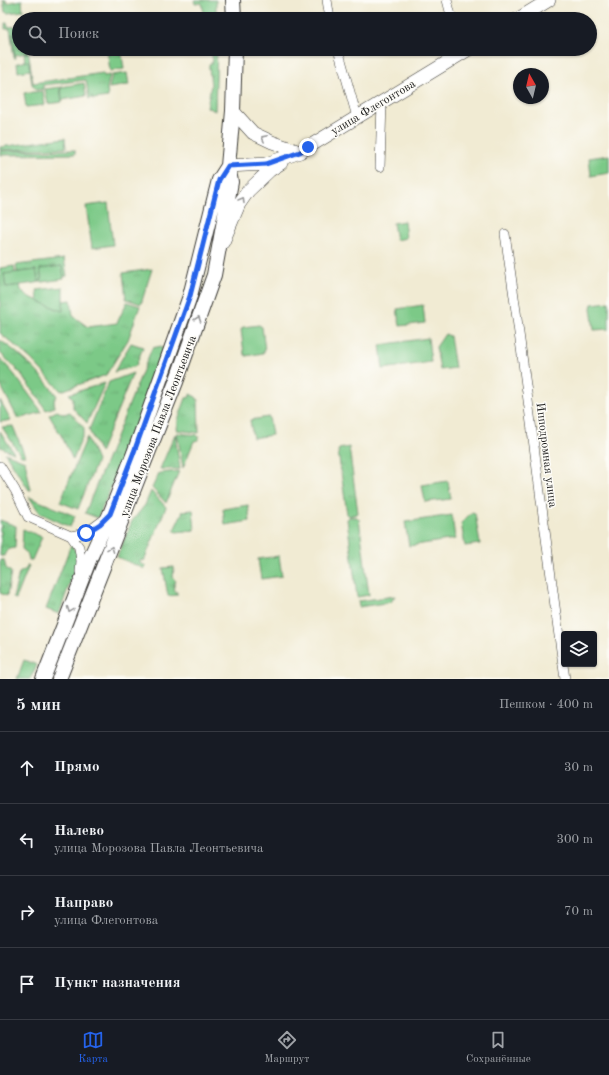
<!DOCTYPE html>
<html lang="ru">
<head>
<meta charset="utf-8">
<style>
  body { margin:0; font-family:"Old Standard TT",serif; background:#20242c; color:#f1f3f6 }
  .controls { position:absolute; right:12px; bottom:12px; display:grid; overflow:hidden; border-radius:4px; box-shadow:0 1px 3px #0004 }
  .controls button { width:36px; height:36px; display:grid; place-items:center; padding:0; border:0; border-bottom:1px solid #363941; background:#171b24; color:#f1f3f6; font:20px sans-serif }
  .compass { position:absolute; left:513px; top:68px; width:36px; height:36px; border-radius:50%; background:#171b24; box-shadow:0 1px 3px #0004; rotate:352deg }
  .stop { position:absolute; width:12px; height:12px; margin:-9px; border:3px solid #2563eb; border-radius:50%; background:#fff }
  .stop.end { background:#2563eb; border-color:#fff; box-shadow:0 1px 4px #0008 }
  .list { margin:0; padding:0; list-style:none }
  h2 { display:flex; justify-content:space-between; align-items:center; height:52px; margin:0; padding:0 16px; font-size:17px }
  h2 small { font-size:13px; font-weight:400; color:#9ea1a6 }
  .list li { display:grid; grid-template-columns:26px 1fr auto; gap:12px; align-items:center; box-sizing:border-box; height:72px; padding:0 16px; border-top:1px solid #363941 }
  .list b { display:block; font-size:15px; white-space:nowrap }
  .list p { margin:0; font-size:13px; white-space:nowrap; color:#9ea1a6 }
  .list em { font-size:13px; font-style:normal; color:#9ea1a6 }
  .icon { flex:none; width:22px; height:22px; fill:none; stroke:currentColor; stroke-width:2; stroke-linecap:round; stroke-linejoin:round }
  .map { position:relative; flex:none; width:609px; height:679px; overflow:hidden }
  .search { position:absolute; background:#171b24; box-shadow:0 1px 3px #0004; left:12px; right:12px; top:12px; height:44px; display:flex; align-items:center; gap:10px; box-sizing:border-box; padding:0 14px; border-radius:22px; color:#9ea1a6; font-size:15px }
  .sheet { height:340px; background:#171b24 }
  nav { display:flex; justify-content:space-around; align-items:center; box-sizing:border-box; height:56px; border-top:1px solid #363941; background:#171b24; font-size:11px; color:#9ea1a6 }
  nav a { display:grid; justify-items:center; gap:2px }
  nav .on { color:#2563eb }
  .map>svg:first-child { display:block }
</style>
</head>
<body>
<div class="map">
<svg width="609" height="679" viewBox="0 0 609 679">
  <defs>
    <pattern id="grass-tufts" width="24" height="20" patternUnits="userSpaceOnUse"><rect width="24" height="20" fill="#7cc987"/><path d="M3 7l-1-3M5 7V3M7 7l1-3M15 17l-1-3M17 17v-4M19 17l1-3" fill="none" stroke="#6bac74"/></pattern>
  </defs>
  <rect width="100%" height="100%" fill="#fdfcf7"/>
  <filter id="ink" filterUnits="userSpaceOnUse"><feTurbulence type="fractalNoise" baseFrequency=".025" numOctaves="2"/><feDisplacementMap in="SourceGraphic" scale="8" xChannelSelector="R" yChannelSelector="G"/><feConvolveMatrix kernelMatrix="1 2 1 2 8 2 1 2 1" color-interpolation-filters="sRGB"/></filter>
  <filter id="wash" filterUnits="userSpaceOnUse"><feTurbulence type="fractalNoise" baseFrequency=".012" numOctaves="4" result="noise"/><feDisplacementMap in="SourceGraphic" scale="16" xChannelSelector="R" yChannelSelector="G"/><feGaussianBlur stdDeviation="0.9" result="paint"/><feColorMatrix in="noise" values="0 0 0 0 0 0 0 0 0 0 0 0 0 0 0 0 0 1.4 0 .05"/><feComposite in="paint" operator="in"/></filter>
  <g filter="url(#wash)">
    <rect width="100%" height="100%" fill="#f1ebd3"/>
    <!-- grass -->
    <path fill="url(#grass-tufts)" stroke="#4c7252" d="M3,0H6V3L22,0L23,11L8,13L5,12Z
      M194,0H216V19H205L202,3L195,4Z
      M5,23H7L8,27L19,26V33L13,34L16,58H14L10,29H5Z
      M27,49H28L33,83L103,73L104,76L110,75L107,88L108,97L93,99L92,96V98L89,99L86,80L43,85V89L36,90L32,84L29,62H25L24,54L27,53Z
      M211,49H217L215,111L207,107L211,85L209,69V64L213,62Z
      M127,73L129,85L109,88L112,75Z
      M65,138L66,148L0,150V147Z
      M75,150V154L0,155V151Z
      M64,259L67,276L63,277L62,266L40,269L42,280L37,281L36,270L17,272L16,265Z
      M14,266L15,273L4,274L6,287L20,285L21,290L25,295L62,311L63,301L71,300L73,316L88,327L117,323L127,302L140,306L128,340L106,375L61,391L31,359L0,333V268Z
      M152,269L141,304L126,299L123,273Z
      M0,340C22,355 41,374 57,396L54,400L55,407L46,410L40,401L41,400L34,393L35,392L28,385L29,384L27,381H25L21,373L16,370L17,369L0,353Z
      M131,343L143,347L136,366L114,372Z
      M161,346L163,348L140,419L98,518L85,513L152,348Z
      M0,358L14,374L42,412L18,419L0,384Z
      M133,373L100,453L89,430L109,382Z
      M105,383L87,423L73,408V398L69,394Z
      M190,394L196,397L198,400L199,433L177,430L178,420L186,398L190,397Z
      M0,400L11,420L0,422Z
      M57,411L64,414L70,412L84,428V432L73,460L62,437L49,415Z
      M13,426L25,456H21L2,427Z
      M0,431L14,453L0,447Z
      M177,433L197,435L199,438V440L194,441L183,468Z
      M175,434L180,469H160Z
      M87,437L97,461L78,509L60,502Z
      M349,447L358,513L357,514L349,516L347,514L338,451L339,449Z
      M5,453L25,461L31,490H29Z
      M179,471L166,503L152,488L159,473Z
      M151,491L166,507L144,561L141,560L140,561V563L146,566L145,569L117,557L132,521L145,505Z
      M29,497L75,516L70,527L40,513Z
      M193,510L195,530L176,532L174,530L183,511Z
      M349,517H357L359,519L369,595L357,597L347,519Z
      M0,520L16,526L15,548C9,549 6,550 4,556H0L1,540L0,535H1V531H0V528L1,527Z
      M23,529L42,537L32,560H29L27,553L22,549Z
      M71,545L77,553V563L59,614L46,609Z
      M0,560H4L6,568L11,572L7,596L0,593Z
      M28,565L29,566L16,599L13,598L19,573L26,569Z
      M174,567L173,578L176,581L174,584L175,592H177V595L168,596L163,568Z
      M395,596L391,602L359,607L358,601Z
      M24,660L37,665L30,679H17Z"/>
    <!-- park -->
    <path fill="#7cc987" stroke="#4c7252" d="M19,33V49H27V53L15,55L12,34Z
      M103,49H121L124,69L110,71L107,49Z
      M29,61L30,70L18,72L17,63Z
      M84,83L86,96L62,100L61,87Z
      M60,87L62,102L48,104L45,89Z
      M43,91L45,105L26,107L24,93Z
      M609,155V173L591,176L589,158Z
      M108,203L113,245L92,248L86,206Z
      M404,221L406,238L396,240L393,223Z
      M62,266L64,279L6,287L4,274L36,270L38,281L42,280L40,269Z
      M63,287V311L38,301L37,290Z
      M609,302V329L594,330L591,308L592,304Z
      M423,305L425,323L400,326L397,309Z
      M259,325L262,327L265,350L263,353L246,356L244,353L241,330L243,327Z
      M445,334L450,336L455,368L440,370L436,347Z
      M428,338L431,362L383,369L380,345Z
      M269,417L272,435L253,438L250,420Z
      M448,481L451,499L425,502L422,485Z
      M248,505L250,521L225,525L223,509Z
      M472,512L475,513L480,544L465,546L461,523Z
      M452,515L455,539L409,546L405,522Z
      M279,556L282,576L261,579L258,559Z"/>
  </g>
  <g filter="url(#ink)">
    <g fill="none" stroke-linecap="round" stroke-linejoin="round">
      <!-- street casing -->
      <g stroke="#3c3b37" stroke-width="10">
        <path id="street" d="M327,0L330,19
          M447,0L452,19
          M338,49L357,117
          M380,167L382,102
          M505,234C527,382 544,531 565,679
          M0,466L15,490L28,517L71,536L79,547L81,561L80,572
          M71,536L86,533L106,518"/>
      </g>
      <!-- secondary casing -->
      <g stroke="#3c3b37" stroke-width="14">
        <path id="secondary" d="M518,19L549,0
          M233,111L253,133L272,142L300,152
          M228,166L266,164L300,152L469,49
          M223,242L239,204L248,191L270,170L281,163"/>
      </g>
      <!-- primary casing -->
      <g stroke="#3c3b37" stroke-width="16">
        <path id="primary" d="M233,0L234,19
          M43,679L90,558L110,514L134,453L190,296L219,180L228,166
          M59,679L176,382L214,275L231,182L228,166L233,111L235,49"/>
      </g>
      <!-- street -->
      <use href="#street" stroke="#fff" stroke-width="9"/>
      <!-- secondary -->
      <use href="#secondary" stroke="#fff" stroke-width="13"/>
      <!-- primary -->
      <use href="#primary" stroke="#fff" stroke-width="14"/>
    </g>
    <!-- one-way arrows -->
    <defs><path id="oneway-chevron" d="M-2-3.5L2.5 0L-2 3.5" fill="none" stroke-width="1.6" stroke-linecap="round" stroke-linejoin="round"/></defs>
    <g stroke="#999">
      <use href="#oneway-chevron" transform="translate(264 138) rotate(-153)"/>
      <use href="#oneway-chevron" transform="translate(242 200) rotate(-59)"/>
      <use href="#oneway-chevron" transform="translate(198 319) rotate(-71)"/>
      <use href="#oneway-chevron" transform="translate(111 549) rotate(-69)"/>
      <use href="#oneway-chevron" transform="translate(70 610) rotate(111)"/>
    </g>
  </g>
  <g fill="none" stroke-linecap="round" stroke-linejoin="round" filter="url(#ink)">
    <!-- route -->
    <path stroke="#2563eb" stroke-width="5" d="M86,533L100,524L110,514L134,452L190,296L219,180L228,166L266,164L300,152L308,147"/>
  </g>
  <g text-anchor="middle" stroke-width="3" stroke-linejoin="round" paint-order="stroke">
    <!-- street labels -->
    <g font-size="12" fill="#1c1c1c" stroke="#fdfcf7">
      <text transform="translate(373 107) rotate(-31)" y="4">улица Флегонтова</text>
      <text transform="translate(158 426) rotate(-69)" y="4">улица Морозова Павла Леонтьевича</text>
      <text transform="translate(547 455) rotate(83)" y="4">Ипподромная улица</text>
    </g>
  </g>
</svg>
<div class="controls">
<button><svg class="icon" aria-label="layers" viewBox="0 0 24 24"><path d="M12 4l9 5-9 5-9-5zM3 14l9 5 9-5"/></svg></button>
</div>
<svg class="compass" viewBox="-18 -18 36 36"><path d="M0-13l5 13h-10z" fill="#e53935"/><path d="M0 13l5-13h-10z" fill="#9ea1a6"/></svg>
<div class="stop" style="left:86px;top:533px"></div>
<div class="stop end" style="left:308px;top:147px"></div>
<div class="search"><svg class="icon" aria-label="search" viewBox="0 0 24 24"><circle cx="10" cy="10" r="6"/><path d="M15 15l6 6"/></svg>Поиск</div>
</div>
<section class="sheet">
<h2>5 мин<small>Пешком · 400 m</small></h2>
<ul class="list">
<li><svg class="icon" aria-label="ahead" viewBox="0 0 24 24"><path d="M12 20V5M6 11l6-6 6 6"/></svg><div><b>Прямо</b></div><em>30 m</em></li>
<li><svg class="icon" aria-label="left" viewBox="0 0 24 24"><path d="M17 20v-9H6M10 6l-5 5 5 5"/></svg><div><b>Налево</b><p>улица Морозова Павла Леонтьевича</p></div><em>300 m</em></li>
<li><svg class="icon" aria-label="right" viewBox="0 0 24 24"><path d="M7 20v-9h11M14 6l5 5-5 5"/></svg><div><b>Направо</b><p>улица Флегонтова</p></div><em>70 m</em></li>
<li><svg class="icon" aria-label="arrive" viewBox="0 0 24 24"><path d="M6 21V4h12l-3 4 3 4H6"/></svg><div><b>Пункт назначения</b></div></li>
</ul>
</section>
<nav>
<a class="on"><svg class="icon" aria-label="map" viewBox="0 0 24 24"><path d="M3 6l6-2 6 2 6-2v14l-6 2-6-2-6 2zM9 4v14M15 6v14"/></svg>Карта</a>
<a><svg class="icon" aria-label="directions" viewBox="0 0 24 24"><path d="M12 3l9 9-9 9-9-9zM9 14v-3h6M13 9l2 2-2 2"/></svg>Маршрут</a>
<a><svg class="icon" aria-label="saved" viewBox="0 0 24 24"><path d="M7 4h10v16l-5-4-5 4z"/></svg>Сохранённые</a>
</nav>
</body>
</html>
